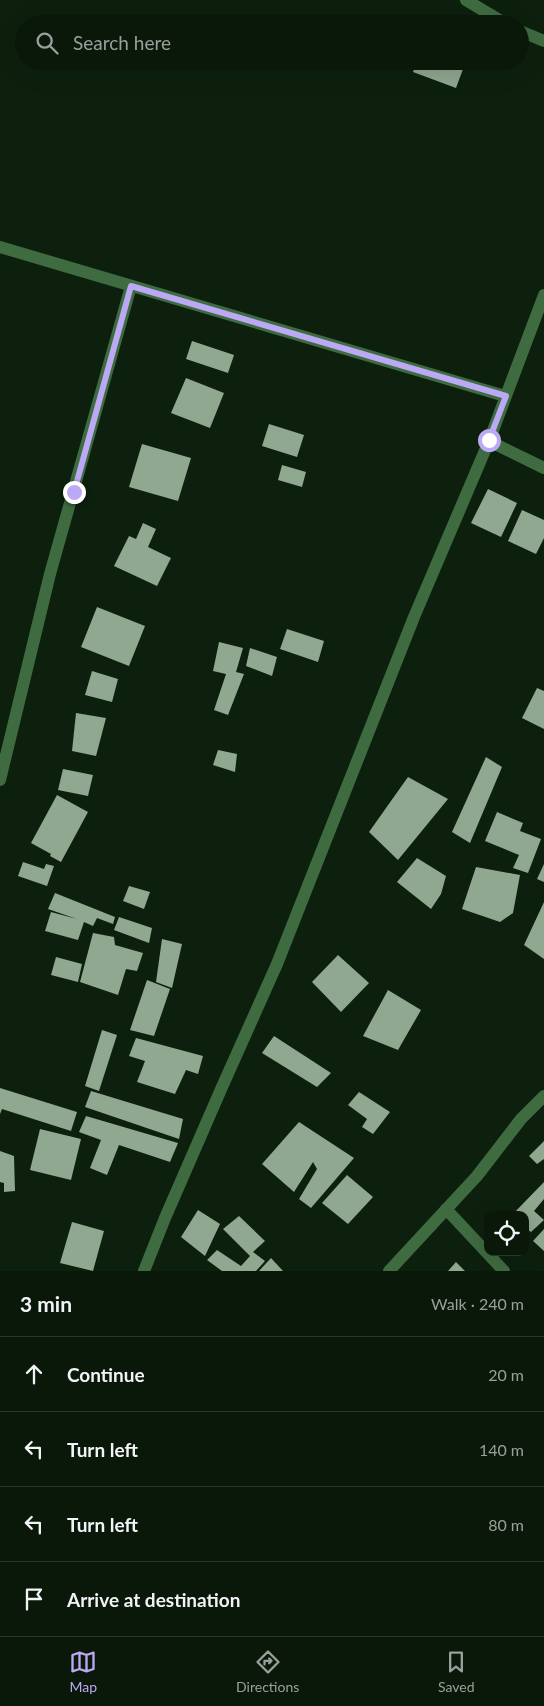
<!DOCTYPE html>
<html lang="en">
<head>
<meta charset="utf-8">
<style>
  body { margin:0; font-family:Lato,sans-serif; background:#132113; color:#f1f3f6 }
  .controls { position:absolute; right:15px; bottom:15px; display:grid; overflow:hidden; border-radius:10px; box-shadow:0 5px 20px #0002 }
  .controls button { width:45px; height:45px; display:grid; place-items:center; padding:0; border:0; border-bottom:1px solid #2a372b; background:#0a180a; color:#f1f3f6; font:25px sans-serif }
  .stop { position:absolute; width:15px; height:15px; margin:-11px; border:4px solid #bca9f5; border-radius:50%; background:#fff }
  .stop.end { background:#bca9f5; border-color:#fff; box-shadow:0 1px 5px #0008 }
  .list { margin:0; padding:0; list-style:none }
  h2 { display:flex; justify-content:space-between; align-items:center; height:65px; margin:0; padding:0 20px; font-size:21px }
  h2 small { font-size:16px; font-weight:400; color:#99a09c }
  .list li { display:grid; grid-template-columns:32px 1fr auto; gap:15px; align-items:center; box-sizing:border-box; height:75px; padding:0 20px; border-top:1px solid #2a372b }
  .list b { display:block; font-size:19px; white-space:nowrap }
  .list em { font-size:16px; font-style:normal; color:#99a09c }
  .icon { flex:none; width:28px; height:28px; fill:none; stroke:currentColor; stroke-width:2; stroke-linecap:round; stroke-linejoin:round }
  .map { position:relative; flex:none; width:544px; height:1271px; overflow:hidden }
  .search { position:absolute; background:#0a180a; box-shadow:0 5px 20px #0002; left:15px; right:15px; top:15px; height:55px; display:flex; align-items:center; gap:12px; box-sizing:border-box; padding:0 18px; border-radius:28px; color:#99a09c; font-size:19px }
  .sheet { height:365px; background:#0a180a }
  nav { display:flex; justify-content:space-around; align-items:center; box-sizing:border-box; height:70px; border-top:1px solid #2a372b; background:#0a180a; font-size:14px; color:#99a09c }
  nav a { display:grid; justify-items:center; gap:2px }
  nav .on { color:#bca9f5 }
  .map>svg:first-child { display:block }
</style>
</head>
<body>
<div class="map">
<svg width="544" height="1271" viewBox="0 0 544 1271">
  <rect width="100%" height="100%" fill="#0d200e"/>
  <!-- building -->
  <path fill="#90a790" d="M417,61H466L456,88L413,72Z
    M192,341L234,355L228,373L186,359Z
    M186,378L224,393L210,428L171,413Z
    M269,424L304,435L297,457L262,446Z
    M142,444L191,458L178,501L129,487Z
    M282,465L306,472L302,487L278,480Z
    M488,489L517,503L501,537L471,523Z
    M522,510L544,520V538L536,554L508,541Z
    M143,523L156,529L148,547L171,558L157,586L114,566L129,536L136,539Z
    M97,607L145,626L129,666L81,647Z
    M287,629L324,641L318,662L280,649Z
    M219,642L243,648L236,672L244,674L228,715L214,710L226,674L213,671Z
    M250,648L277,657L272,676L246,666Z
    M92,671L118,679L112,702L85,695Z
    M537,688L544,691V729L522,718Z
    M76,713L106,718L96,756L72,751Z
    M218,750L237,754L235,772L213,765Z
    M486,757L502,767L470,843L452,832Z
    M63,769L93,775L88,796L58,790Z
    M408,777L448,799L398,860L369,832Z
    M57,795L88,812L61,862L50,856L51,854L31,843Z
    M497,812L523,823L520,831L541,839L528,873L513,868L519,855L485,841Z
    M417,858L446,876L441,894L431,909L397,882Z
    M23,862L44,869L46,864L54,866L47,886L18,876Z
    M544,864V882L537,879Z
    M476,867L520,875L513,913L500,922L462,909Z
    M129,886L150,892L144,909L123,901Z
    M55,893L115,917L113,924L97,918L93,926L84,922L78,940L45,931L51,912L77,919L48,909Z
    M544,902V959L524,945Z
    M119,917L152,928L149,943L114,930Z
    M93,933L114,937L115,945L143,953L137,971L126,969L118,995L80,982Z
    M162,939L182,944L172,988L156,982Z
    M338,955L369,983L341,1012L312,982Z
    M56,957L82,964L78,982L51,975Z
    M147,980L170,989L154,1036L130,1030Z
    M388,990L421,1010L398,1050L363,1036Z
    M102,1030L117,1035L99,1091L85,1086Z
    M274,1036L331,1073L317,1087L262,1053Z
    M136,1038L203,1056L198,1074L186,1070L175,1094L137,1082L145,1061L129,1056Z
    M0,1088L77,1112L71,1131L2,1109L0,1114Z
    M91,1091L183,1119L179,1139L85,1107Z
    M359,1092L390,1112L373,1134L362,1127L367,1119L348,1105Z
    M86,1116L178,1143L170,1162L119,1145L107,1175L90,1168L101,1140L79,1132Z
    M299,1122L354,1158L311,1208L299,1199L317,1169L313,1162L294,1192L262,1164Z
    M40,1129L81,1139L71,1180L30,1170Z
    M544,1141V1159L537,1164L529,1156Z
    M0,1151L14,1156L15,1191L4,1192V1183L0,1182Z
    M347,1175L373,1197L348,1224L322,1203Z
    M544,1182V1199L534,1211L544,1220L531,1232L525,1228V1215H512Z
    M198,1210L220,1224L205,1256L181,1237Z
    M239,1216L265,1241L253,1252L265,1261L256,1271H222L207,1260L217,1250L241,1266L250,1256L223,1229Z
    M72,1222L104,1231L93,1271L60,1263Z
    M544,1229V1251L533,1241Z
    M271,1258L283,1271H259Z
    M456,1262L465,1271H448Z"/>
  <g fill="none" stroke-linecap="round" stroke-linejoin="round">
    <!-- minor -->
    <path stroke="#3f6b41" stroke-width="12" d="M466,0L506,24
      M520,31L544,41
      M0,247L505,396
      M489,441L544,468
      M0,780L50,574L131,286
      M446,1209L504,1271
      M144,1271L165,1218L222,1087L277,964L414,617L489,441L544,295
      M389,1271L477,1176L521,1119L544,1096"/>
  </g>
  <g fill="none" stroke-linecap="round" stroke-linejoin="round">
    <!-- route -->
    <path stroke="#bca9f5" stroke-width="6" d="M74,492L131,286L506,396L489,440"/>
  </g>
</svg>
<div class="controls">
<button><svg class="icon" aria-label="locate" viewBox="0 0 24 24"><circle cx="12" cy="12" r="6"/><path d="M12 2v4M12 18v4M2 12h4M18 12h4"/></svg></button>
</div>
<div class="stop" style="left:489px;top:440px"></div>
<div class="stop end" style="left:74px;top:492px"></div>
<div class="search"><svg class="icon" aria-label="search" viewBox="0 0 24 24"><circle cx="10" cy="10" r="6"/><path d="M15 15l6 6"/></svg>Search here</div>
</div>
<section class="sheet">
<h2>3 min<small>Walk · 240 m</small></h2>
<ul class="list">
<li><svg class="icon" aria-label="ahead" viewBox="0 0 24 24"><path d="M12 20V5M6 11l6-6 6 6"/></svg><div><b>Continue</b></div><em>20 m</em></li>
<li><svg class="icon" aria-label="left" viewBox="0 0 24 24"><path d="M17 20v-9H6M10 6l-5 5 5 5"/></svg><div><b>Turn left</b></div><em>140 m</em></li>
<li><svg class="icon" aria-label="left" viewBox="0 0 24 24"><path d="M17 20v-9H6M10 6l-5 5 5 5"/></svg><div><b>Turn left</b></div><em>80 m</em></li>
<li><svg class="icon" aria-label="arrive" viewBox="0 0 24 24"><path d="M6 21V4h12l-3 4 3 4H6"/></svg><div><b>Arrive at destination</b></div></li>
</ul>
</section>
<nav>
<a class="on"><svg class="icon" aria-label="map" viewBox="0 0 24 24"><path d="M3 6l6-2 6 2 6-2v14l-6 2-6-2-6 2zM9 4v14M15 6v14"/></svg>Map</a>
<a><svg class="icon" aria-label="directions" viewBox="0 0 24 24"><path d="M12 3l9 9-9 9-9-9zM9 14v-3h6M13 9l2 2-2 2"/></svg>Directions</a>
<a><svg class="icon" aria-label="saved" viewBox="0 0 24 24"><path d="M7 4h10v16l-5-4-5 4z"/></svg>Saved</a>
</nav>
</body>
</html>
